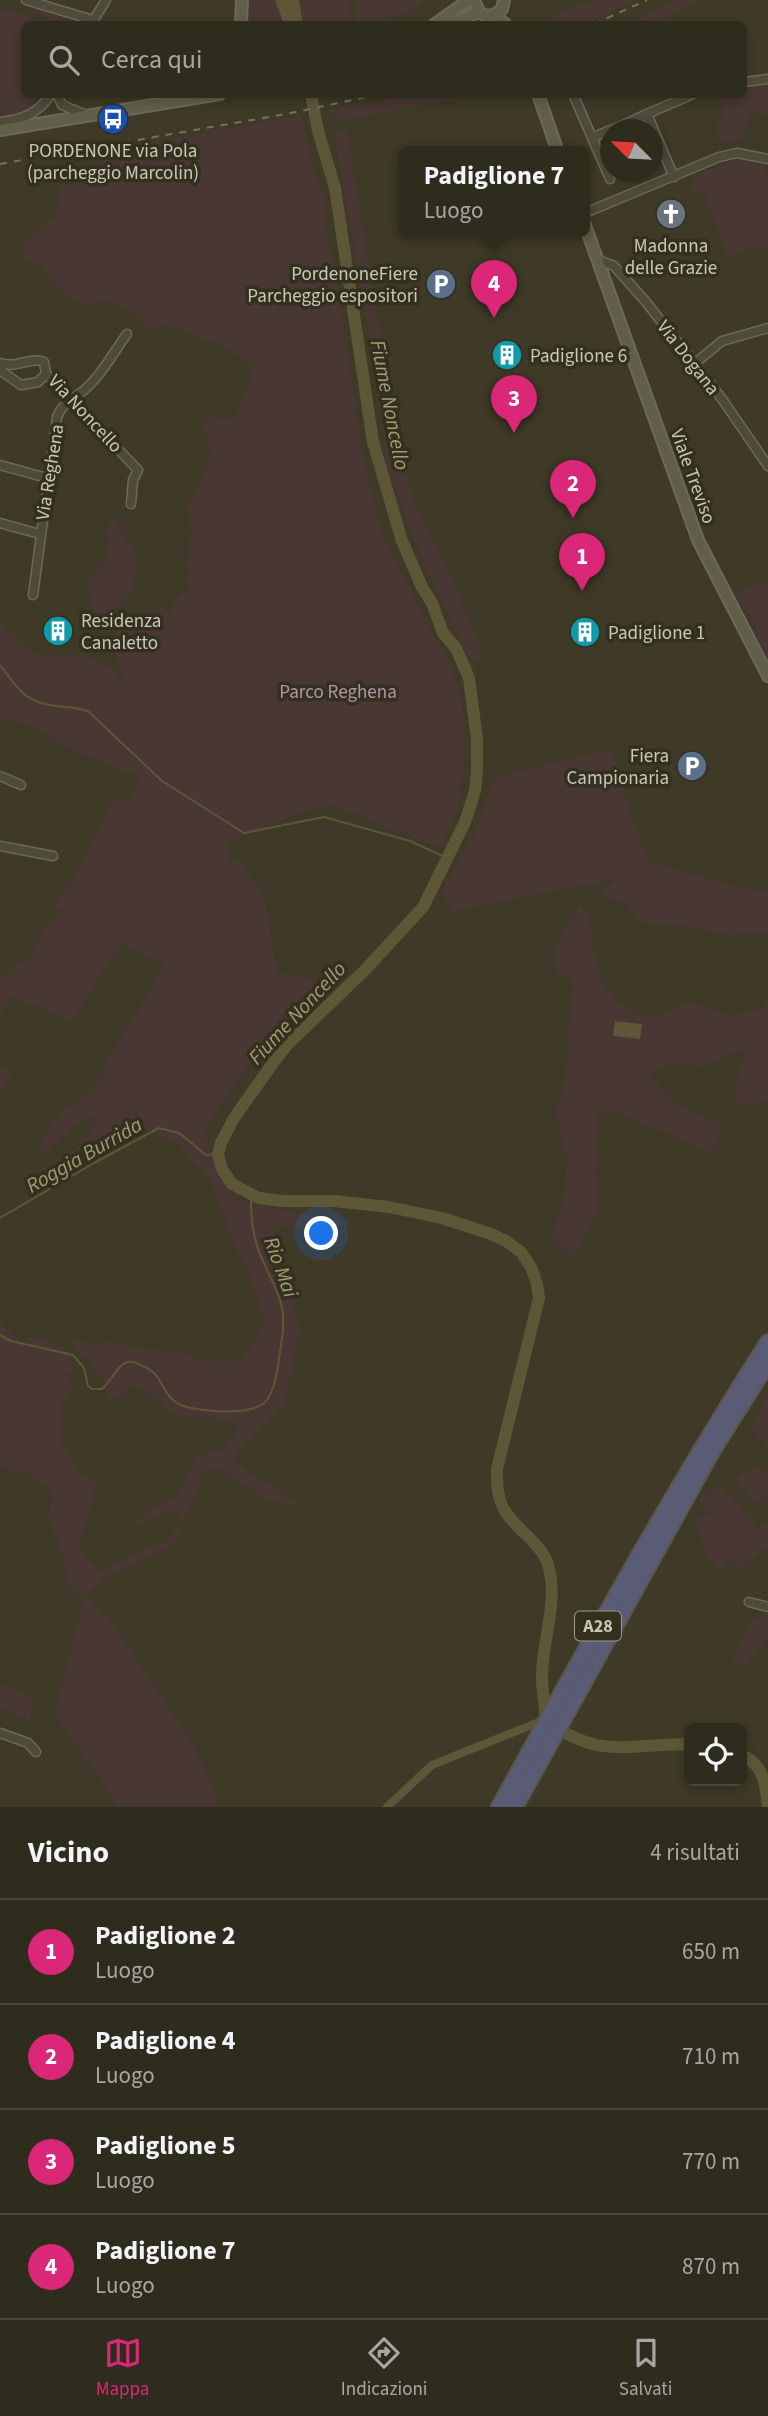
<!DOCTYPE html>
<html lang="it">
<head>
<meta charset="utf-8">
<style>
  body { margin:0; font-family:"Source Sans 3",sans-serif; background:#3a382a; color:#f1f3f6 }
  .controls { position:absolute; right:21px; bottom:21px; display:grid; overflow:hidden; border-radius:10px; box-shadow:0 4px 10px #0003 }
  .controls button { width:63px; height:63px; display:grid; place-items:center; padding:0; border:0; border-bottom:2px solid #49483b; background:#2e2c1d; color:#f1f3f6; font:35px sans-serif }
  .compass { position:absolute; left:600px; top:119px; width:63px; height:63px; border-radius:50%; background:#2e2c1d; box-shadow:0 4px 10px #0003; rotate:294deg }
  .you { position:absolute; left:322px; top:1234px; width:24px; height:24px; margin:-18px; border:5px solid #fff; border-radius:50%; background:#1a73e8; box-shadow:0 0 0 10px #1a73e833 }
  .badge { display:grid; place-items:center; width:46px; height:46px; border-radius:50%; background:#db2777; color:#fff; font-size:23px; font-weight:700 }
  .pin { position:absolute; translate:-50% -58px; filter:drop-shadow(0 2px 4px #0008) }
  .pin::after { content:''; position:absolute; top:37px; width:24px; height:21px; background:inherit; clip-path:polygon(0 0,100% 0,50% 100%) }
  .popup { position:absolute; left:398px; top:146px; width:192px; height:91px; box-sizing:border-box; display:grid; place-content:center; border-radius:10px; background:#2e2c1d; filter:drop-shadow(0 2px 5px #0005); font-size:23px; white-space:nowrap; color:#a7a7a4 }
  .popup b { font-size:26px; color:#f1f3f6 }
  .popup::after { content:''; position:absolute; left:50%; top:100%; margin-left:-14px; border:14px solid transparent; border-top-color:#2e2c1d }
  .list { margin:0; padding:0; list-style:none }
  h2 { display:flex; justify-content:space-between; align-items:center; height:91px; margin:0; padding:0 28px; font-size:30px }
  h2 small { font-size:23px; font-weight:400; color:#a7a7a4 }
  .list li { display:grid; grid-template-columns:46px 1fr auto; gap:21px; align-items:center; box-sizing:border-box; height:105px; padding:0 28px; border-top:2px solid #49483b }
  .list b { display:block; font-size:26px; white-space:nowrap }
  .list p { margin:0; font-size:23px; white-space:nowrap; color:#a7a7a4 }
  .list em { font-size:23px; font-style:normal; color:#a7a7a4 }
  .icon { flex:none; width:38px; height:38px; fill:none; stroke:currentColor; stroke-width:2; stroke-linecap:round; stroke-linejoin:round }
  .map { position:relative; flex:none; width:768px; height:1807px; overflow:hidden }
  .search { position:absolute; background:#2e2c1d; box-shadow:0 4px 10px #0003; left:21px; right:21px; top:21px; height:77px; display:flex; align-items:center; gap:18px; box-sizing:border-box; padding:0 24px; border-radius:10px; color:#a7a7a4; font-size:26px }
  .sheet { height:511px; background:#2e2c1d }
  nav { display:flex; justify-content:space-around; align-items:center; box-sizing:border-box; height:98px; border-top:2px solid #49483b; background:#2e2c1d; font-size:19px; color:#a7a7a4 }
  nav a { display:grid; justify-items:center; gap:4px }
  nav .on { color:#db2777 }
  .map>svg:first-child { display:block }
</style>
</head>
<body>
<div class="map">
<svg width="768" height="1807" viewBox="0 0 768 1807">
  <rect width="100%" height="100%" fill="#3e3a27"/>
  <!-- green -->
  <path fill="#483732" d="M245,0H349L353,24H245Z
    M353,0H425L405,15L390,14L383,21L372,14V24H359L356,21L357,3Z
    M593,0H636L585,24H537Z
    M675,0H699L652,24H626Z
    M30,6L78,23L79,24H54Z
    M0,9L23,14L39,24H24V94L44,95C32,109 20,114 1,118Z
    M768,85V116L756,112L750,114L742,139L719,143L716,122L723,120L721,95L744,94V88Z
    M406,95H478L342,120L327,110L373,103Z
    M302,115L312,166L324,196L327,236L334,267L365,465L381,529L430,629L453,667L464,714L465,759L457,812L438,848L335,805L306,811L226,843L229,853L226,866L237,859L264,895L277,972L318,981L273,1028L203,1131L233,1198L270,1208L367,1226H273L300,1329L285,1404L232,1457L248,1472L306,1508L268,1500L215,1466L203,1474L174,1545L104,1578L85,1596L107,1615L194,1746L218,1802L210,1807H120L54,1714L85,1596L74,1592L68,1581L62,1552L48,1517L52,1497L48,1487L26,1473L11,1471L0,1465V1322L25,1347L27,1338C44,1337 57,1342 69,1352L73,1370L64,1373L74,1386L63,1402L61,1443L70,1454L75,1468L97,1483C92,1505 82,1526 79,1549L87,1561L100,1571L166,1541L181,1522V1513L165,1512L133,1527L139,1518L157,1505L176,1498L183,1488L196,1456L225,1449L240,1426L232,1421L172,1414L145,1390L134,1385L119,1398L108,1400L105,1386L89,1358L79,1353L68,1336L94,1344L112,1340L130,1348L179,1351L205,1362H239L252,1346L264,1321L246,1265L238,1253L210,1179L174,1141L139,1128L115,1136L94,1146L59,1175L38,1179C58,1163 91,1142 97,1116L78,1122L46,1153L39,1146L49,1127L63,1111L79,1102L105,1073L104,1066L165,966L122,942L71,1022L12,995L0,1018V980L6,973L31,957L45,931L64,912L54,906L72,882L113,801L132,799L138,776L88,757L21,722L0,721V623L26,648L43,656H88L95,662L111,667L117,678L126,683L109,640L122,627L161,606L169,617L174,601L187,591L191,530L188,506L208,465L210,447L203,428L208,417L235,419L254,370C230,345 192,334 160,323L153,331C141,322 127,307 113,302C103,299 90,306 80,303C57,296 48,265 25,259L21,247L35,230L55,219L59,201L58,186L71,185L73,181L100,169L103,151L139,147V144Z
    M347,130L397,437L415,505L457,590L486,663L468,657L415,543L387,465L367,322L334,135Z
    M734,160L763,165L768,183V253L759,247L727,256L704,191H691L694,175Z
    M116,517L122,533L139,560L133,588L114,612L96,618C92,604 87,592 87,577C113,564 110,547 108,521Z
    M768,581V656L760,648L751,630L756,626L735,592Z
    M611,749L620,783L648,861L746,889L768,892V934L752,932L729,935L683,926L644,924L625,904L601,895L618,878L452,912L441,892L473,837L495,777Z
    M580,905L591,923L593,945L602,983L619,1003L637,1016H657L682,1004L701,1005L730,1015L761,1009L768,1002V1101L738,1107L733,1087L745,1058L742,1050L729,1053L705,1067L674,1063L652,1070L650,1077C660,1084 665,1093 674,1101C690,1115 715,1112 721,1137L711,1153L617,1112L598,1113L596,1140L598,1213L584,1235L573,1258L551,1235L564,1203L567,1160L556,1111L565,1084L573,975L557,976V945Z
    M0,1065L13,1073L0,1095Z
    M768,1394V1447L751,1429Z
    M759,1464L765,1472L768,1471V1496L754,1504L736,1477Z
    M721,1486L758,1528L768,1521V1545L741,1569L731,1559L721,1570L705,1553L695,1518L711,1516L698,1500Z
    M768,1614V1639L743,1665L732,1660L750,1624Z
    M0,1684L34,1698L30,1721L0,1707Z"/>
  <!-- water -->
  <path fill="#5e5737" d="M275,0H299L303,24H284Z
    M615,1021L642,1024L640,1039L613,1036Z"/>
  <g fill="none" stroke-linecap="round" stroke-linejoin="round">
    <!-- stream -->
    <path stroke="#5e5737" stroke-width="2" d="M0,665C18,688 23,702 56,706C67,707 78,707 89,712L162,781L244,833L324,817L410,841L447,858
      M0,1218L94,1163L159,1128L179,1133L206,1155L218,1154
      M0,1335L11,1341L73,1355L84,1368L88,1386L92,1389H102C111,1382 117,1365 127,1362C131,1361 134,1362 138,1364C164,1373 158,1387 174,1401C188,1413 254,1417 266,1401C277,1387 278,1363 281,1345C289,1302 275,1291 260,1254C252,1235 251,1216 251,1196"/>
    <!-- canal -->
    <path stroke="#5e5737" stroke-width="8" d="M387,1807L432,1765L544,1720"/>
    <!-- river -->
    <path stroke="#5e5737" stroke-width="12" d="M311,94L318,131L335,188L373,442L402,541L422,587L432,603L443,633L456,648L469,678L477,739V771L475,791L465,822L423,907L365,970L287,1045L273,1063L234,1118L221,1143L218,1154L222,1169L232,1184L259,1198L282,1201H334L389,1207L442,1218L491,1234L506,1241L521,1252L531,1267L537,1284L539,1298L497,1469C497,1484 497,1498 505,1511C517,1531 541,1542 548,1565C559,1601 542,1640 542,1677C542,1691 545,1706 546,1720C597,1760 630,1744 689,1744
      M742,1755C764,1765 766,1785 768,1807"/>
    <!-- minor casing -->
    <g stroke="#6c6959" stroke-width="11">
      <path id="minor" d="M26,0L93,20
        M91,24L106,0
        M744,82L768,79
        M57,94L62,105L84,114
        M573,94L610,179
        M0,122C22,120 39,113 51,94
        M612,130L647,114
        M592,138L610,130
        M674,177L647,114L693,94
        M585,213L719,157L737,153L768,159
        M598,260L614,266L646,302L722,399L768,466
        M0,363C17,369 31,356 44,362L46,374L138,470L133,480L131,504
        M694,364L722,341L768,328
        M0,370L21,385L38,382L46,374
        M0,465L47,478
        M0,523L40,534
        M33,595L57,417C64,401 71,401 83,391C101,376 113,353 127,334
        M0,776L21,785
        M0,846L53,856
        M749,1602L768,1607
        M0,1733L28,1743L36,1752"/>
    </g>
    <!-- secondary casing -->
    <g stroke="#6c6959" stroke-width="14">
      <path id="secondary" d="M474,0L479,12L486,16L494,15L505,24
        M494,15L502,9L504,0
        M241,24L242,0
        M435,24L469,0
        M451,24L479,12
        M538,94L558,152
        M0,130L220,94
        M585,225L698,540L768,676"/>
    </g>
    <!-- motorway casing -->
    <g stroke="#595646" stroke-width="18">
      <path id="motorway" d="M499,1807C585,1650 671,1493 768,1342
        M515,1807L713,1450L768,1363"/>
    </g>
    <!-- minor -->
    <use href="#minor" stroke="#4e4b3b" stroke-width="8"/>
    <!-- secondary -->
    <use href="#secondary" stroke="#615e49" stroke-width="10"/>
    <!-- motorway -->
    <use href="#motorway" stroke="#595c74" stroke-width="14"/>
    <!-- rail -->
    <path stroke="#75715d" stroke-width="2" stroke-dasharray="7 7" stroke-linecap="butt" d="M594,24L647,0
      M0,164L286,114L381,94"/>
  </g>
  <!-- icons -->
  <defs>
    <g id="bus-disc" transform="scale(1.575)"><circle r="9.5" fill="#1a4fb4" stroke="#333020"/><path d="M-5-6H5V4H4V6H2V4H-2V6H-4V4H-5ZM-3.5-4V0h7V-4ZM-3.5 1.2v1.5H-2V1.2ZM2 1.2v1.5H3.5V1.2Z" fill="#fff"/></g>
    <g id="church-disc" transform="scale(1.575)"><circle r="9.5" fill="#6b7280" stroke="#333020"/><path d="M-1.2-6h2.4v3.5h3.3v2.4h-3.3V6h-2.4V-.1h-3.3v-2.4h3.3Z" fill="#fff"/></g>
    <g id="parking-disc" transform="scale(1.575)"><circle r="9.5" fill="#5c6f8a" stroke="#333020"/><path d="M-3.5-5.5H1a3.5 3.5 0 0 1 0 7H-1V5.5H-3.5ZM-1-3.4V-.6H.8a1.4 1.4 0 0 0 0-2.8Z" fill="#fff"/></g>
    <g id="building-disc" transform="scale(1.575)"><circle r="9.5" fill="#0f9aa8" stroke="#333020"/><path d="M-4-6H4V6H1V3H-1V6H-4ZM-2.5-4.3h1.7v1.8h-1.7ZM.8-4.3h1.7v1.8H.8ZM-2.5-1h1.7V.8h-1.7ZM.8-1h1.7V.8H.8Z" fill="#fff"/></g>
  </defs>
  <g fill-rule="evenodd">
    <use href="#bus-disc" x="113" y="119"/>
    <use href="#church-disc" x="671" y="214"/>
    <use href="#parking-disc" x="441" y="284"/>
    <use href="#building-disc" x="507" y="355"/>
    <use href="#building-disc" x="58" y="631"/>
    <use href="#building-disc" x="585" y="632"/>
    <use href="#parking-disc" x="692" y="766"/>
  </g>
  <g text-anchor="middle" stroke-width="7" stroke-linejoin="round" paint-order="stroke">
    <!-- shield labels -->
    <rect fill="#333020" stroke="#9c9a8a" stroke-width="2" x="575" y="1611.5" width="46" height="29" rx="5"/>
    <g font-size="18" font-weight="bold" fill="#c9c7b7">
      <text x="598" y="1632">A28</text>
    </g>
    <!-- poi labels -->
    <g font-size="19" fill="#c9c7b7" stroke="#333020" text-anchor="start">
      <text x="113" y="157" text-anchor="middle">PORDENONE via Pola<tspan x="113" dy="22">(parcheggio Marcolin)</tspan></text>
      <text x="671" y="252" text-anchor="middle">Madonna<tspan x="671" dy="22">delle Grazie</tspan></text>
      <text x="418" y="280" text-anchor="end">PordenoneFiere<tspan x="418" dy="22">Parcheggio espositori</tspan></text>
      <text x="530" y="362">Padiglione 6</text>
      <text x="81" y="627">Residenza<tspan x="81" dy="22">Canaletto</tspan></text>
      <text x="608" y="639">Padiglione 1</text>
      <text x="669" y="762" text-anchor="end">Fiera<tspan x="669" dy="22">Campionaria</tspan></text>
    </g>
    <!-- street labels -->
    <g font-size="19" fill="#c9c7b7" stroke="#333020">
      <text transform="translate(689 357) rotate(52)" y="7">Via Dogana</text>
      <text transform="translate(86 413) rotate(47)" y="7">Via Noncello</text>
      <text transform="translate(49 472) rotate(-81)" y="7">Via Reghena</text>
      <text transform="translate(694 476) rotate(70)" y="7">Viale Treviso</text>
    </g>
    <!-- park labels -->
    <g font-size="19" fill="#b294a4" stroke="#333020">
      <text x="338" y="698">Parco Reghena</text>
    </g>
    <!-- water labels -->
    <g font-size="21" font-style="italic" fill="#a59c73" stroke="#333020">
      <text transform="translate(390 405) rotate(79)" y="7">Fiume Noncello</text>
      <text transform="translate(297 1013) rotate(-47)" y="7">Fiume Noncello</text>
      <text transform="translate(84 1155) rotate(-30)" y="7">Roggia Burrida</text>
      <text transform="translate(281 1267) rotate(70)" y="7">Rio Mai</text>
    </g>
  </g>
</svg>
<div class="controls">
<button><svg class="icon" aria-label="locate" viewBox="0 0 24 24"><circle cx="12" cy="12" r="6"/><path d="M12 2v4M12 18v4M2 12h4M18 12h4"/></svg></button>
</div>
<svg class="compass" viewBox="-18 -18 36 36"><path d="M0-13l5 13h-10z" fill="#e53935"/><path d="M0 13l5-13h-10z" fill="#a7a7a4"/></svg>
<div class="you"></div>
<div class="pin badge" style="left:582px;top:591px">1</div>
<div class="pin badge" style="left:573px;top:518px">2</div>
<div class="pin badge" style="left:514px;top:433px">3</div>
<div class="pin badge" style="left:494px;top:318px">4</div>
<div class="popup"><b>Padiglione 7</b>Luogo</div>
<div class="search"><svg class="icon" aria-label="search" viewBox="0 0 24 24"><circle cx="10" cy="10" r="6"/><path d="M15 15l6 6"/></svg>Cerca qui</div>
</div>
<section class="sheet">
<h2>Vicino<small>4 risultati</small></h2>
<ul class="list">
<li><span class="badge">1</span><div><b>Padiglione 2</b><p>Luogo</p></div><em>650 m</em></li>
<li><span class="badge">2</span><div><b>Padiglione 4</b><p>Luogo</p></div><em>710 m</em></li>
<li><span class="badge">3</span><div><b>Padiglione 5</b><p>Luogo</p></div><em>770 m</em></li>
<li><span class="badge">4</span><div><b>Padiglione 7</b><p>Luogo</p></div><em>870 m</em></li>
</ul>
</section>
<nav>
<a class="on"><svg class="icon" aria-label="map" viewBox="0 0 24 24"><path d="M3 6l6-2 6 2 6-2v14l-6 2-6-2-6 2zM9 4v14M15 6v14"/></svg>Mappa</a>
<a><svg class="icon" aria-label="directions" viewBox="0 0 24 24"><path d="M12 3l9 9-9 9-9-9zM9 14v-3h6M13 9l2 2-2 2"/></svg>Indicazioni</a>
<a><svg class="icon" aria-label="saved" viewBox="0 0 24 24"><path d="M7 4h10v16l-5-4-5 4z"/></svg>Salvati</a>
</nav>
</body>
</html>
